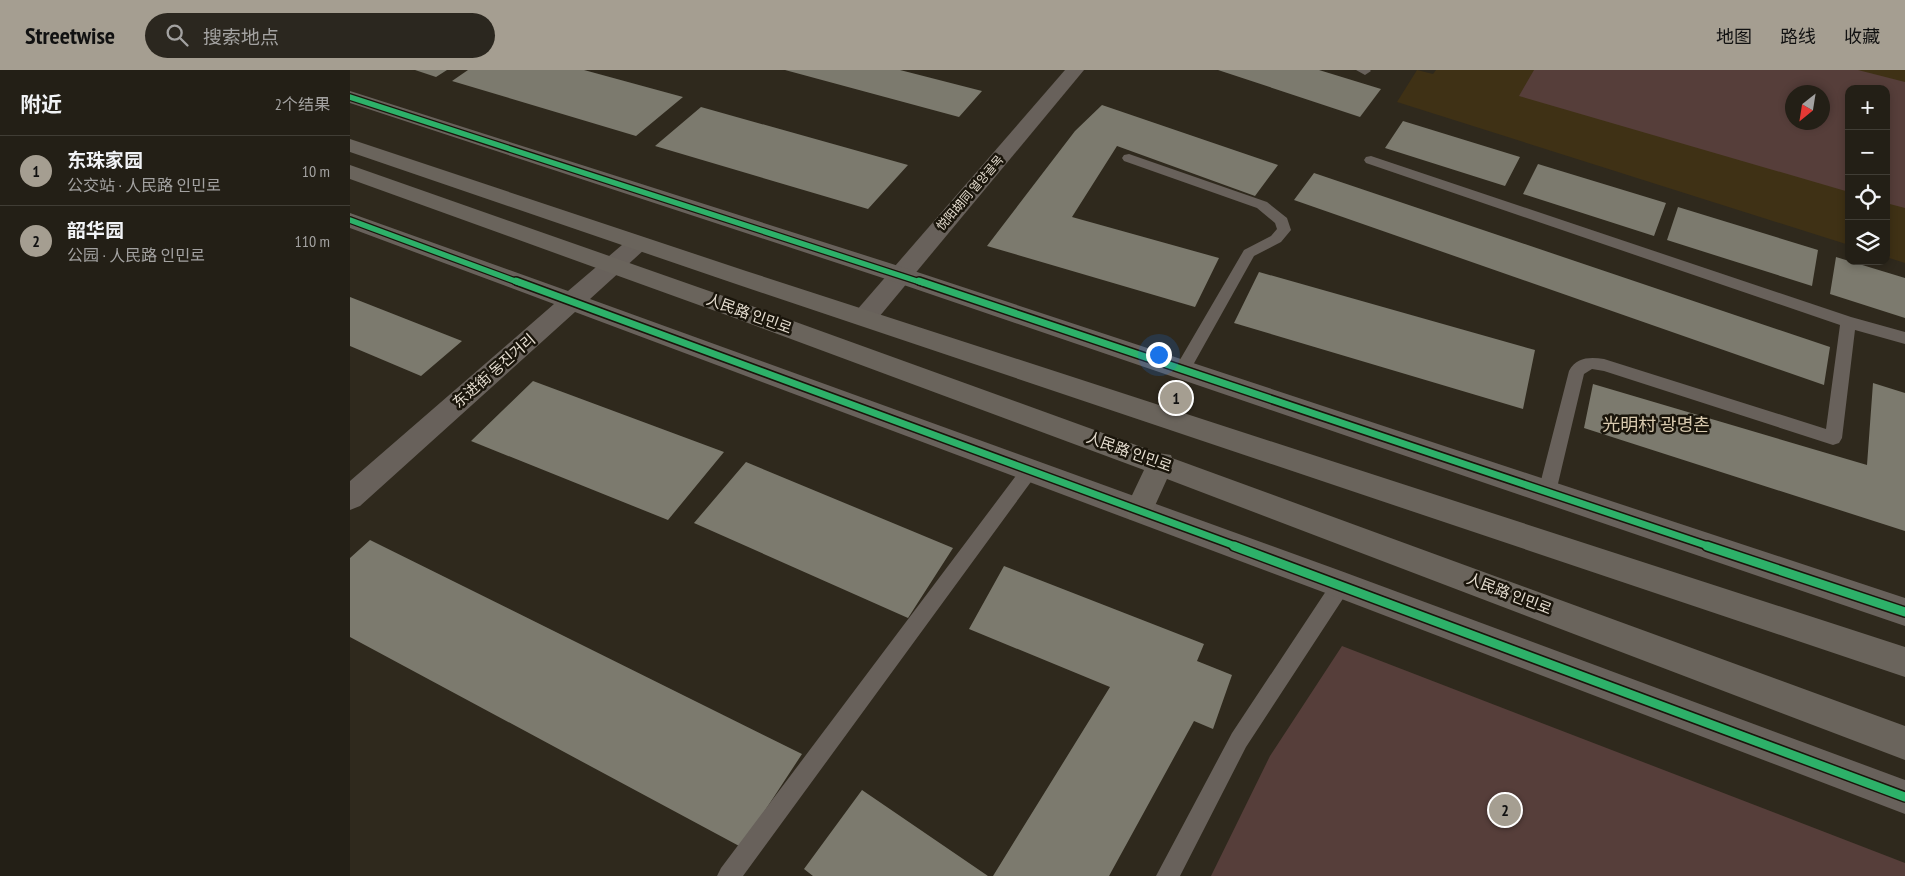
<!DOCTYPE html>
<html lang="zh">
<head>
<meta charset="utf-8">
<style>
  body { margin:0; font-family:"PT Sans Narrow","Noto Sans SC","Noto Sans KR",sans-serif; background:#2b271f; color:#f1f3f6 }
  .controls { position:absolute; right:15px; top:15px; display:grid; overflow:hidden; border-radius:10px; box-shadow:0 2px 8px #0003 }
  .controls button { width:45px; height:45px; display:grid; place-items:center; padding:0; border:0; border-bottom:1px solid #403d35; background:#231f16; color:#f1f3f6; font:25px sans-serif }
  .compass { position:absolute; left:1435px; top:15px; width:45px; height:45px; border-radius:50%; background:#231f16; box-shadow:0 2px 8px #0003; rotate:210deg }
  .you { position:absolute; left:808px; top:284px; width:18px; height:18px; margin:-12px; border:4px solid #fff; border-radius:50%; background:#1a73e8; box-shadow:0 0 0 8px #1a73e833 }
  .badge { display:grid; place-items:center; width:32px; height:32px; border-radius:50%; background:#a59e91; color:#111; font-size:16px; font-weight:700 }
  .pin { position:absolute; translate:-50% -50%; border:2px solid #fff; box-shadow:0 1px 5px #0006 }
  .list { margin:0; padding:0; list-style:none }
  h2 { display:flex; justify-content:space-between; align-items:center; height:65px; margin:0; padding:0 20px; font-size:21px }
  h2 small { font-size:16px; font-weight:400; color:#a3a2a1 }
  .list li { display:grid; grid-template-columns:32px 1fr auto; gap:15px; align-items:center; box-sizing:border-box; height:70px; padding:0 20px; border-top:1px solid #403d35 }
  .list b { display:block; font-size:19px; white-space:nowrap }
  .list p { margin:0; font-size:16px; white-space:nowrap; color:#a3a2a1 }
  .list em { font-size:16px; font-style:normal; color:#a3a2a1 }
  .icon { flex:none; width:28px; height:28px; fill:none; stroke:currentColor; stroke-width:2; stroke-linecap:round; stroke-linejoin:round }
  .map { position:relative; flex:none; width:1555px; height:806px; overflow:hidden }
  header { display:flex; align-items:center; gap:30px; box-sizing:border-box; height:70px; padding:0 25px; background:#a59e91; color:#111 }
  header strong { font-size:24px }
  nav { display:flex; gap:28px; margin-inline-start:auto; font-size:18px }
  .search { width:350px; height:45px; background:#2b271f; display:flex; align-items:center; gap:12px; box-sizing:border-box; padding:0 18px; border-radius:28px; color:#a3a2a1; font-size:19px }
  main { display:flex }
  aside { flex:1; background:#231f16 }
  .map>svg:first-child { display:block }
</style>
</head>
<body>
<header>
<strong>Streetwise</strong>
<div class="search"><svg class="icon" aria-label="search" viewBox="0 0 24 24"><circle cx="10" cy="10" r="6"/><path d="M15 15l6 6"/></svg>搜索地点</div>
<nav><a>地图</a><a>路线</a><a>收藏</a></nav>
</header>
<main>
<aside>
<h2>附近<small>2个结果</small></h2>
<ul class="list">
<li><span class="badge">1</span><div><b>东珠家园</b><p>公交站 · 人民路 인민로</p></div><em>10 m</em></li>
<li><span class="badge">2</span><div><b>韶华园</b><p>公园 · 人民路 인민로</p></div><em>110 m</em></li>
</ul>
</aside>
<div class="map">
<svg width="1555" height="806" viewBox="0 0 1555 806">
  <rect width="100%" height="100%" fill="#2f291d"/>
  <!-- built -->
  <path fill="#3f3115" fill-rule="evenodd" d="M1067,0L1083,4L1086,0H1555V193L1536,187V19H1499V175L1047,32ZM1442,22H1472V52H1442Z"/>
  <!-- green -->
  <path fill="#563e3a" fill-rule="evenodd" d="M1184,0H1508L1555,12V138L1536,133V19H1499V122L1169,26ZM1442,22H1472V52H1442Z
    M992,576L1555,793V806H861L920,686Z"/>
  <!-- building -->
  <path fill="#7c7a6e" d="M65,0H97L86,7Z
    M118,0H234L333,27L286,66L102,11Z
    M435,0H550L632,21L609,47Z
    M868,0H969L1031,19L1010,47Z
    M752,35L928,95L905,126L767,76L722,147L869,188L845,237L637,176L725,61Z
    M351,37L558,95L518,139L305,76Z
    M1053,51L1170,87L1155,116L1035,78Z
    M1188,94L1316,133L1304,166L1173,124Z
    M964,103L1480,277L1474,315L944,130Z
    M1328,137L1468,180L1462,216L1317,170Z
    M1486,187L1555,208V248L1480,224Z
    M909,202L1185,280L1173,339L884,253Z
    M0,227L112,271L71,306L0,276Z
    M183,311L374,382L318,450L121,371Z
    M1523,313L1555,323V461L1234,358L1243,314L1517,395Z
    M396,392L603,478L558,548L344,453Z
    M20,470L452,684L391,777L0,567V488Z
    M654,496L854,574L847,591L882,605L863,659L844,651L759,806H643L760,617L619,559Z
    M512,720L638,806H463L454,799Z"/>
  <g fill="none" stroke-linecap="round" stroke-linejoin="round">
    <!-- service -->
    <path fill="#68615b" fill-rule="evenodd" d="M1006,0H1020L1021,1L1015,5Z
      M779,84L917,132L937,148L941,160L931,172L904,186L838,304L832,306L826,304L824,300L894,180L921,166L927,159L925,153L907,138L774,91L772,88L774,85Z
      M1021,86L1501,247L1555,262V274L1505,260L1492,368L1489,373L1483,375L1254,301L1242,299L1234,304L1206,422L1203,427L1197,429L1191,427L1188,422L1219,301C1226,287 1240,287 1254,289L1476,359L1490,255L1016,93L1014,90L1016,87Z
      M680,393L686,395L689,400L686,405L393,806H367L371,798L674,395Z
      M991,506L998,509L1001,515L998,521L896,677L830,806H806L882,663L984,509Z"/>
    <!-- minor -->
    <path fill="#68615b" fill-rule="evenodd" d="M715,0H734L524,253L515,256L506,253L503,247L506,241Z"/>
    <!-- tertiary -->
    <path fill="#68615b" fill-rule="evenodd" d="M0,21L558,199L1555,528V556L542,211L0,33Z
      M0,143L218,221L279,169L287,166L295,169L298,174L295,179L240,229L991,501L1555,710V744L981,525L225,242L10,436L0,440V411L204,234L0,158Z"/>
    <!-- secondary -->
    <path fill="#6a645c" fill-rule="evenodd" d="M0,69L396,201L1555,577V607L380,212L0,82Z
      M0,95L399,235L808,383L821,385L822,388L1555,656V690L817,409L799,449L789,452L779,449L775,440L794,400L382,247L0,109Z"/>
    <!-- cycleway-far2 casing -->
    <g stroke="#1a150b" stroke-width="8">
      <path id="cycleway-far2" d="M0,27L573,213
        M0,150L170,213"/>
    </g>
    <!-- cycleway-far1 casing -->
    <g stroke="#1a150b" stroke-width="10">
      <path id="cycleway-far1" d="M166,211L888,477
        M569,211L1361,477"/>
    </g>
    <!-- cycleway casing -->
    <g stroke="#1a150b" stroke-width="12">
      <path id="cycleway" d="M884,476L1555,727
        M1357,476L1555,542"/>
    </g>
    <!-- cycleway-far2 -->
    <use href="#cycleway-far2" stroke="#2db169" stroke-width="5.5"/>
    <!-- cycleway-far1 -->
    <use href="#cycleway-far1" stroke="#2db169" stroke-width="7"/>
    <!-- cycleway -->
    <use href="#cycleway" stroke="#2db169" stroke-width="9"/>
  </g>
  <g text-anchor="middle" stroke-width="5" stroke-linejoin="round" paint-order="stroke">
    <!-- far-street labels -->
    <g font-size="12" fill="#e5ddd0" stroke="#1a150b">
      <text transform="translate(620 123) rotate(-49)" y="4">悦阳胡同 열양골목</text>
    </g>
    <!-- street labels -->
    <g font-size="15" fill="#e5ddd0" stroke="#1a150b">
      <text transform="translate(399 244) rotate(20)" y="5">人民路 인민로</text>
      <text transform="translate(144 301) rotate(-41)" y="5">东进街 동진거리</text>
      <text transform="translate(779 382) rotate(20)" y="5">人民路 인민로</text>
      <text transform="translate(1159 524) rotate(21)" y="5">人民路 인민로</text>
    </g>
    <!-- quarter labels -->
    <g font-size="18" fill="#dacbb0" stroke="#1a150b">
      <text x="1306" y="361">光明村 광명촌</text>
    </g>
  </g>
</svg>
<div class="controls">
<button>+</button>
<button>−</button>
<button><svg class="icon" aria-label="locate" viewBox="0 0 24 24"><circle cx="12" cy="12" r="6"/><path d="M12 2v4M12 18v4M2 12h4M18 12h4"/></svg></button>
<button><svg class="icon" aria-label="layers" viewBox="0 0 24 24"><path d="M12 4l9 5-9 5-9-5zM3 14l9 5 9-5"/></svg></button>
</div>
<svg class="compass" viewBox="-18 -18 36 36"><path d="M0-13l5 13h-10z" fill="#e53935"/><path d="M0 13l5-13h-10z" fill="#a3a2a1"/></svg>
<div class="you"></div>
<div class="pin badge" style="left:826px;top:328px">1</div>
<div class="pin badge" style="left:1155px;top:740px">2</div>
</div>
</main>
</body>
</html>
